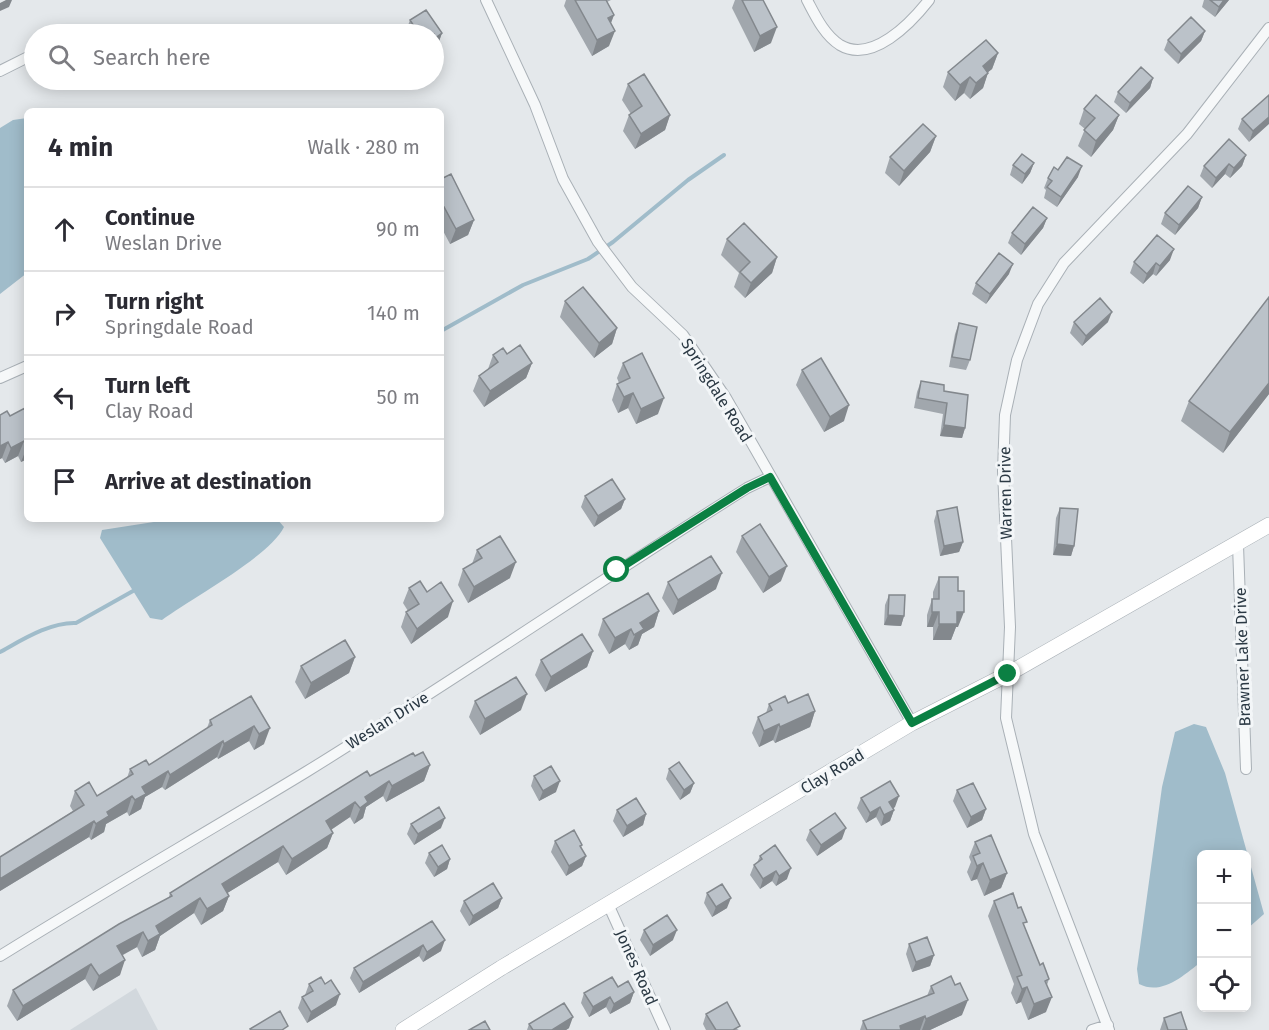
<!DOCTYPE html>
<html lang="en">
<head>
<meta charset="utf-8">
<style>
  body { margin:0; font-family:"Fira Sans",sans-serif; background:#f2f2f3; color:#2b2b33 }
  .controls { position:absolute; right:18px; bottom:18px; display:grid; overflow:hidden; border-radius:9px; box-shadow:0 3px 15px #0003 }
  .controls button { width:54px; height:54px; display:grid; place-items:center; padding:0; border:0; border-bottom:2px solid #e1e1e2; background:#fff; color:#2b2b33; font:30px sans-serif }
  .stop { position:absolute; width:18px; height:18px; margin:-14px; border:4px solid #0b8043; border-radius:50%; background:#fff }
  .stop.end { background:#0b8043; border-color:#fff; box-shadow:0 2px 6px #0008 }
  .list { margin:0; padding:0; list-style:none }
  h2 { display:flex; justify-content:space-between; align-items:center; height:78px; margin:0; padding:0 24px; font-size:26px }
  h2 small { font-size:20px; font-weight:400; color:#7c7c81 }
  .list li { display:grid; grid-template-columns:39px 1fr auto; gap:18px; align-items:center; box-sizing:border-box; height:84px; padding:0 24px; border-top:2px solid #e1e1e2 }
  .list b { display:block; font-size:22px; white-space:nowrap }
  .list p { margin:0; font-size:20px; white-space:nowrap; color:#7c7c81 }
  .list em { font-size:20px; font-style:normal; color:#7c7c81 }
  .icon { flex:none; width:33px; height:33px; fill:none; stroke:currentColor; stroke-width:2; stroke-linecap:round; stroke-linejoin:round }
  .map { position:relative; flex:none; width:1269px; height:1030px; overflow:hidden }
  .search { position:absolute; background:#fff; box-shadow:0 3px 15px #0003; left:24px; top:24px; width:420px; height:66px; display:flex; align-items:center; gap:15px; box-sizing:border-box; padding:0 21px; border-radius:33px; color:#7c7c81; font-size:22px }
  .panel { position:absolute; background:#fff; box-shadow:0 3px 15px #0003; left:24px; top:108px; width:420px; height:414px; border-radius:9px }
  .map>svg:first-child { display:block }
</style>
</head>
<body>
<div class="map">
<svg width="1269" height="1030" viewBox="0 0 1269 1030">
  <rect width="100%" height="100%" fill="#e4e8eb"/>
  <!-- built -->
  <path fill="#d2d8dd" d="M136,988L158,1030H70Z"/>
  <!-- water -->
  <path fill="#a0bcca" d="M27,118V273L0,294V128L13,120Z
    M173,519H277L284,527C269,557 192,598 162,620L150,618L100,538L102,530Z
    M1194,724L1206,727L1225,773L1264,914L1247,929L1246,854H1202L1201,962C1184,975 1162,996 1139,984L1137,969L1162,787L1175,732Z"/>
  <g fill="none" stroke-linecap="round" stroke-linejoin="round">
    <!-- stream -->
    <path stroke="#a0bcca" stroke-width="4" d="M441,331L523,285L588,259L613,242L688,180L724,155
      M0,652C22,640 50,622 76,623L133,591"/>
    <!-- street casing -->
    <g stroke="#a9b0b6" stroke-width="12">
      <path id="street" d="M486,0L535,105L563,179L598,242L632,287L683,335L726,398L912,723
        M807,0C815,15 824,35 840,45C872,64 911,23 929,0
        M0,71L34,54
        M0,378L27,366
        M1238,545L1246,769
        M608,904L665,1030
        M0,956C101,893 204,834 306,772C455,680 599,581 747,488L770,477
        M1092,1030L1108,1025
        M1109,1030L1034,834L1006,718L1010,627L1003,471L1005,415L1017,360L1038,304L1064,263L1187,134L1269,28"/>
    </g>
    <!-- secondary casing -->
    <g stroke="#a9b0b6" stroke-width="16">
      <path id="secondary" d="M403,1030L501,968L912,723L1008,674L1269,525"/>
    </g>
    <!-- street -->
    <use href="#street" stroke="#f6f8f9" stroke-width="10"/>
    <!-- secondary -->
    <use href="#secondary" stroke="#fff" stroke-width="15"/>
  </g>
  <!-- wall -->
  <path fill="#a1a7ad" d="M566,0H611L607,2L614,15L611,23L609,46L592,56L564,6Z
    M735,0H763L771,43L754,52L732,8Z
    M1204,0H1229L1215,17L1202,7Z
    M426,10L442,33L438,44L434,47V34H409L406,31L410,20Z
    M1205,31L1201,41L1178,64L1164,50L1168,40Z
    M998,53L992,69L988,72L983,88L970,99L964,93L955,101L943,87L948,72Z
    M1153,78L1150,88L1126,113L1114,102L1118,92Z
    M628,84L670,115L665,130L635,149L623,131L629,115L631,114L622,100Z
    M1269,95L1249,142L1238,129L1242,119Z
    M1084,109L1119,115L1113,130L1091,157L1078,146L1085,129L1079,124Z
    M936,136L930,152L899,186L885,173L890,157Z
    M1246,155L1242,166L1230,178L1225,174L1212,188L1200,176L1204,166Z
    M1034,163L1030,173L1022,184L1010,175L1013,165Z
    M1058,170L1078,177L1057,207L1044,198L1046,190L1044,188L1048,178Z
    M441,179L474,220L468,235L450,244L441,227Z
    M1202,197L1198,208L1175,235L1161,224L1165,213Z
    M1047,218L1043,228L1021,255L1008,243L1012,233Z
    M727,239L777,257L772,273L745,298L734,287L739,273L721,255Z
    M1170,260L1156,276L1153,274L1143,284L1130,273L1134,262Z
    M1009,274L986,304L972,294L976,283Z
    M565,301L617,328L612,344L594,358L560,317Z
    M1074,322H1108L1082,346L1070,333Z
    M959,323L970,360L966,370L949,367L955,334Z
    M507,354L532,363L526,378L484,407L473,391L479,376L488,369L493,355Z
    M623,363L658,414L636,424L628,408L618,413L612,400L617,384L619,383L617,378Z
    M802,370L844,421L824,432L796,385Z
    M921,381L944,391L965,428L962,438L940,436L943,414L914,408L917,392Z
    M1269,394L1223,453L1181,421L1189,401Z
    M27,412V459L21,462L18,456L5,463L2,458L0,459V415L10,416Z
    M585,496L625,499L621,509L594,527L581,507Z
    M1060,508L1074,546L1071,556L1053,555L1056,518Z
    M937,511L963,542L959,552L940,556L934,521Z
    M742,536L781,581L763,593L736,552Z
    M477,550L510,578L468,603L458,585L463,569L472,564Z
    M939,577L958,627H956L951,640H933V627H927V615L932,599H933V592Z
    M668,582L716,589L673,615L662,598Z
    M409,588L427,592L448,617L411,644L401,627L406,612L408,611L403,603Z
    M889,595L904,616L901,626L884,625L885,605Z
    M659,611L654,627L642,634L638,645L629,650L625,644L609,654L598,635L603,619Z
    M593,651L587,667L545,692L535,675L541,660Z
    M355,657L349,673L305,699L295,682L301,666Z
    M251,696L264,744L254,750L249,741L218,759L217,757L165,790L162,787L145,797L141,809L129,816L127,812L106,824L104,832L91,840L89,837L0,891V857L73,811L70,806L75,791L97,796L127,778L130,769L149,765L207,728L210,720Z
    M475,701L521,710L480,735L469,717Z
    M788,703L815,711L810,727L775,743L773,740L759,747L752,733L758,717L766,713L769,704Z
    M415,756L430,765L424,781L386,802L383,796L366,807L363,818L354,824L350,817L331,830L333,833L327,848L298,867L286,875L278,862L227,893L229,896L223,911L201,925L194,913L160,936L155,950L142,957L137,947L123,955L120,975L93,991L85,979L17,1021L7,1006L13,990L169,897L170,893L370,776Z
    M669,769L694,783L690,793L680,800L666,779Z
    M534,776L556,792L539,801L531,786Z
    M957,790L986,809L982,820L967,828L953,801Z
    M861,798L895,807L893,808L894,810L890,821L881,826L876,817L866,823L857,808Z
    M617,810L646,814L643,825L623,837L613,821Z
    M411,824L441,828L414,845L407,834Z
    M810,830L842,839L817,856L806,840Z
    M555,841L582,845L581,848L586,856L582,866L566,876L551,852Z
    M975,842L1007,873L1001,888L984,896L977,879L971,881L967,872L971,862L969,857Z
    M429,853L450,859L447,869L434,877L425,863Z
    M760,856L787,879L776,886L772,881L760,889L750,875L754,865L757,863Z
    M707,893L727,908L712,917L704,903Z
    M502,898L498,908L469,926L460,911L464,901Z
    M994,901L1025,928L1040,965L1049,979L1047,985L1046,1012L1028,1020L1021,1002L1016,1004L1011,993L1014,984L988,916Z
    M432,921L441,951L423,962L419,956L359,993L350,978L354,968Z
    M644,930L673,940L650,956L640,940Z
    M909,944L934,955L930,966L912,972L906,954Z
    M309,984L336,1005L307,1023L298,1008L302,997L305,995Z
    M931,986L962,1015L930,1030H860L863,1021L927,996Z
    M618,987L634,992L630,1003L610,1014L606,1007L589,1017L581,1003L584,993Z
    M706,1014L739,1030H706L703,1024Z
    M1164,1018L1187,1030H1160Z
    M529,1024L569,1028L566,1030H527Z"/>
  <!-- shaded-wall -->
  <path fill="#83888d" d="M6,0H12L9,7L0,11V3Z
    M1224,0H1229L1215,17L1219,7Z
    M614,15L608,30V18Z
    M777,27L771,43L754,52L760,36Z
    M615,31L609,46L592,56L597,40Z
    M1205,31L1201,41L1178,64L1181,54Z
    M442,33L438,44L434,47V39Z
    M998,53L992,69L977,81L983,66Z
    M988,73L983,88L970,99L976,83Z
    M970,77L964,93L955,101L960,85Z
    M1153,78L1150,88L1126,113L1130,103Z
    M670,115L665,130L635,149L641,134Z
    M1119,115L1113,130L1091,157L1096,141Z
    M1269,117V124L1249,142L1253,131Z
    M936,136L930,152L899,186L904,171Z
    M1246,155L1242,166L1230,178L1234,168Z
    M1034,163L1030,173L1022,184L1025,174Z
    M1229,164L1225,174L1212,188L1216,178Z
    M1082,166L1078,177L1057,207L1061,197Z
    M1202,197L1198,208L1175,235L1179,225Z
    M444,207L441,216V208Z
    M1047,218L1043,228L1021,255L1025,244Z
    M474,220L468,235L450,244L456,229Z
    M1174,249L1170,260L1156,276L1160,266Z
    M777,257L772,273L745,298L751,283Z
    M1156,263L1153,274L1143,284L1147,274Z
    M1013,264L1009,274L986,304L990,294Z
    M1112,312L1108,322L1082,346L1086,336Z
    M617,328L612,344L594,358L599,343Z
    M532,363L526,378L484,407L490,391Z
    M1269,383V394L1223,453L1230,432Z
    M633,393L628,408L618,413L624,397Z
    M664,398L658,414L636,424L641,409Z
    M849,405L844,421L824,432L830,417Z
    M944,425L965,428L962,438L940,436Z
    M24,441L18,456L5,463L11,448Z
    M8,442L2,458L0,459V446Z
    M27,447V459L21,462Z
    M625,499L621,509L594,527L598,516Z
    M963,542L959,552L940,556L944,546Z
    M1057,544L1074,546L1071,556L1053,555Z
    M516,562L510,578L468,603L474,587Z
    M787,566L781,581L763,593L769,577Z
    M722,573L716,589L673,615L678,600Z
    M453,601L448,617L411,644L417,629Z
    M659,611L654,627L642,634L638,645L629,650L640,623Z
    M932,612H939L933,627H927Z
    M957,612H964L958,627H956L951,640H933L939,624Z
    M888,615L904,616L901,626L884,625Z
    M631,629L625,644L609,654L615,638Z
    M593,651L587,667L545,692L551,677Z
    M355,657L349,673L305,699L311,683Z
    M527,694L521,710L480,735L485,719Z
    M815,711L810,727L775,743L780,727Z
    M779,724L773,740L759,747L764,731Z
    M254,726L249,741L218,759L224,744Z
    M270,728L264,744L254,750L259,734Z
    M223,741L217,757L165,790L170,775Z
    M430,765L424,781L386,802L392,786Z
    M168,771L162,787L145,797L141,809L129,816L135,800L142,787Z
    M389,781L383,796L366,807L363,818L354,824L365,797Z
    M560,781L556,792L539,801L543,791Z
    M694,783L690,793L680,800L684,790Z
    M132,796L127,812L106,824L104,832L91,840L96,824L107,812Z
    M899,796L895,807L885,813L889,802Z
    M355,802L350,817L320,837L326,821Z
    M880,807L876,817L866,823L870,813Z
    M986,809L982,820L967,828L971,817Z
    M894,810L890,821L881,826L884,815Z
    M646,814L643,825L623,837L627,826Z
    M445,818L441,828L414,845L418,834Z
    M94,821L89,837L0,891V879Z
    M846,828L842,839L817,856L821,845Z
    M333,833L327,848L286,875L292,859Z
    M283,846L278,862L216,900L222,884Z
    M586,856L582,866L566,876L569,866Z
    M450,859L447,869L434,877L438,867Z
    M983,863L977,879L971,881L977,866Z
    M791,868L787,879L776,886L779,876Z
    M776,871L772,881L760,889L763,879Z
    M1007,873L1001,888L984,896L990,880Z
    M229,896L223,911L201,925L207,909Z
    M200,898L194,913L160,936L155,950L142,957L148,941L156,926Z
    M502,898L498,908L469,926L473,916Z
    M731,898L727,908L712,917L716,907Z
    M677,930L673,940L650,956L653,945Z
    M143,932L137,947L111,961L117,946Z
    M445,940L441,951L423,962L427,952Z
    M423,945L419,956L359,993L363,982Z
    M934,955L930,966L912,972L916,962Z
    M125,960L120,975L93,991L99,976Z
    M91,964L85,979L17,1021L23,1006Z
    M1027,987L1021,1002L1016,1004L1022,989Z
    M634,992L630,1003L610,1014L614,1004Z
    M340,994L336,1005L307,1023L311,1012Z
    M610,997L606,1007L589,1017L593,1007Z
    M1052,997L1046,1012L1028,1020L1034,1004Z
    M968,1000L962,1015L930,1030H922L926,1019Z
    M925,1016L920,1030H898L900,1026Z
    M573,1017L569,1028L566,1030H552Z"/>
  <!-- building -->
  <path fill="#bbc2c9" stroke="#83888d" stroke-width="1.5" d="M575,0H606L614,15L608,18L615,31L597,40Z
    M742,0H763L777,27L760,36Z
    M1210,0H1224L1219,7Z
    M426,10L442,33L434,39V34H419L410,20Z
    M1191,17L1205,31L1181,54L1168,40Z
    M986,40L998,53L983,66L988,73L976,83L970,77L960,85L948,72Z
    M1141,67L1153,78L1130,103L1118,92Z
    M644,74L670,115L641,134L629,115L642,106L628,84Z
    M1096,95L1119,115L1096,141L1084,130L1095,118L1084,109Z
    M1269,95V117L1253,131L1242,119Z
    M923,124L936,136L904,171L890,157Z
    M1229,139L1246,155L1234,168L1229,164L1216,178L1204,166Z
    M1022,154L1034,163L1025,174L1013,165Z
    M1067,157L1082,166L1061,197L1047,187L1052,181L1048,178L1054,167L1058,170Z
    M451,174L474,220L456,229L444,207L441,208V179Z
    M1188,186L1202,197L1179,225L1165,213Z
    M1033,207L1047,218L1025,244L1012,233Z
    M744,223L777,257L751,283L740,272L750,262L727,239Z
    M1157,235L1174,249L1160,266L1156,263L1147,274L1134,262Z
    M999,253L1013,264L990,294L976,283Z
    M583,287L617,328L599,343L565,301Z
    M1269,297V383L1230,432L1189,401Z
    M1100,298L1112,312L1086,336L1074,322Z
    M959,323L977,327L970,360L952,357Z
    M520,345L532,363L490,391L479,376L498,362L493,355L503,348L507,354Z
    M642,353L664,398L641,409L633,393L624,397L617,384L630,378L623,363Z
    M821,358L849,405L830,417L802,370Z
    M921,381L944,385V391L968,395L965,428L944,425L947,403L918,398Z
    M25,408L27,412V447L24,441L11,448L8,442L0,446V415L7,411L10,416Z
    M612,479L625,499L598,516L585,496Z
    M957,507L963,542L944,546L937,511Z
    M1060,508L1078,509L1074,546L1057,544Z
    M760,524L787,566L769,577L742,536Z
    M500,536L516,562L474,587L463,569L482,558L477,550Z
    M711,556L722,573L678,600L668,582Z
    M939,577H958V591H964V612H957V624H939V612H932V599H939Z
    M420,581L427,592L441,582L453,601L417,629L406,612L419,604L409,588Z
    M648,593L659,611L640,623L644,629L634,635L631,629L615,638L603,619Z
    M889,595H905L904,616L888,615Z
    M582,634L593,651L551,677L541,660Z
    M345,640L355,657L311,683L301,666Z
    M516,677L527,694L485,719L475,701Z
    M808,694L815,711L780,727L779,724L764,731L758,717L772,710L769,704L785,696L788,703Z
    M251,696L270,728L259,734L254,726L224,744L223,741L170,775L168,771L142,787L146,794L135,800L132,796L107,812L109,816L96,824L94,821L0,879V857L84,805L75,791L89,782L97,796L133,774L130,769L146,760L149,765L212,725L210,720Z
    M423,752L430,765L392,786L389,781L365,797L368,802L360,808L355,802L326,821L333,833L292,859L283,846L222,884L229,896L207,909L200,898L156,926L160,934L148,941L143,932L117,946L125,960L99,976L91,964L23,1006L13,990L119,924L172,896L170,893L367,771L370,776L413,753L415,756Z
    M679,762L694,783L684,790L669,769Z
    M551,766L560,781L543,791L534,776Z
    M890,781L899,796L889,802L894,810L884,815L880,807L870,813L861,798Z
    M973,783L986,809L971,817L957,790Z
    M636,798L646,814L627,826L617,810Z
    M439,807L445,818L418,834L411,824Z
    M835,813L846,828L821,845L810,830Z
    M574,830L582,845L580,846L586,856L569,866L555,841Z
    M991,835L1007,873L990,880L983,863L977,866L973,856L980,853L975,842Z
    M442,845L450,859L438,867L429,853Z
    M775,845L791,868L779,876L776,871L763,879L754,865L762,859L760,856Z
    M493,883L502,898L473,916L464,901Z
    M722,884L731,898L716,907L707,893Z
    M1013,893L1018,908L1021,907L1027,922L1023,923L1040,965L1043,963L1049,979L1045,981L1052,997L1034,1004L1027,987L1022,989L1017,977L1022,975L994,901Z
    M667,915L677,930L653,945L644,930Z
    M432,921L445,940L427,952L423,945L363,982L354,968Z
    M927,937L934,955L916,962L909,944Z
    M951,976L955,985L960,983L968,1000L926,1019L925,1016L900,1026L901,1030H867L863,1021L934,993L931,986Z
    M321,977L325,984L331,980L340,994L311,1012L302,997L313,991L309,984Z
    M612,977L618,987L628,981L634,992L614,1004L610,997L593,1007L584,993Z
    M727,1002L740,1026L733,1030H716L706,1014Z
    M564,1003L573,1017L552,1030H533L529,1024Z
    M280,1011L288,1026L282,1030H251L250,1029Z
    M1181,1012L1187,1030H1168L1164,1018Z
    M485,1021L490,1030H469Z"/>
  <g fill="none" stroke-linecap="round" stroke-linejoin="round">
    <!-- route -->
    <path stroke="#0b8043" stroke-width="8" d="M617,570L747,488L770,477L912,723L1008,674"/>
  </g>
  <g text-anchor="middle" stroke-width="6" stroke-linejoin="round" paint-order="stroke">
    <!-- street labels -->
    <g font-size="16" fill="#2b3944" stroke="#f3f6f8">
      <text transform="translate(717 390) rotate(58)" y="6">Springdale Road</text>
      <text transform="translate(1005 493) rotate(-91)" y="6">Warren Drive</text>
      <text transform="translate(1242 657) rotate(-92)" y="6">Brawner Lake Drive</text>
      <text transform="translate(387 720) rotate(-32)" y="6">Weslan Drive</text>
      <text transform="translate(832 771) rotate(-31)" y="6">Clay Road</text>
      <text transform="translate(637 967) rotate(66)" y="6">Jones Road</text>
    </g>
  </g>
</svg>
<div class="controls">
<button>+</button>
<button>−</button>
<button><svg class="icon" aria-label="locate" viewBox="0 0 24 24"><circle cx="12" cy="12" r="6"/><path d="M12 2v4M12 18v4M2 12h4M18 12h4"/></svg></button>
</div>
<div class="stop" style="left:617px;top:570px"></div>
<div class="stop end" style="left:1008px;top:674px"></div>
<div class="search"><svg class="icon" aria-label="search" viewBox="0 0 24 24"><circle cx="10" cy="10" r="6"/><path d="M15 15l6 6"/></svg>Search here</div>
<section class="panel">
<h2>4 min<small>Walk · 280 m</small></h2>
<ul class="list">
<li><svg class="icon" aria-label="ahead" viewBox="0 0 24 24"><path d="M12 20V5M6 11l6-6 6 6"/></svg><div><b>Continue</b><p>Weslan Drive</p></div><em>90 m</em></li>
<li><svg class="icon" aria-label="right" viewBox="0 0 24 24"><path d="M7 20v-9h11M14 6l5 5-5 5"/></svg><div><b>Turn right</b><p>Springdale Road</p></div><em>140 m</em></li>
<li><svg class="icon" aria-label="left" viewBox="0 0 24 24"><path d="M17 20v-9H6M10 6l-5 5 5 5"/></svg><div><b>Turn left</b><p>Clay Road</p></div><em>50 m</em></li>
<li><svg class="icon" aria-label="arrive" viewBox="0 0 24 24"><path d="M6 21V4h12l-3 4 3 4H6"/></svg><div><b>Arrive at destination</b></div></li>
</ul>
</section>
</div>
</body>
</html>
